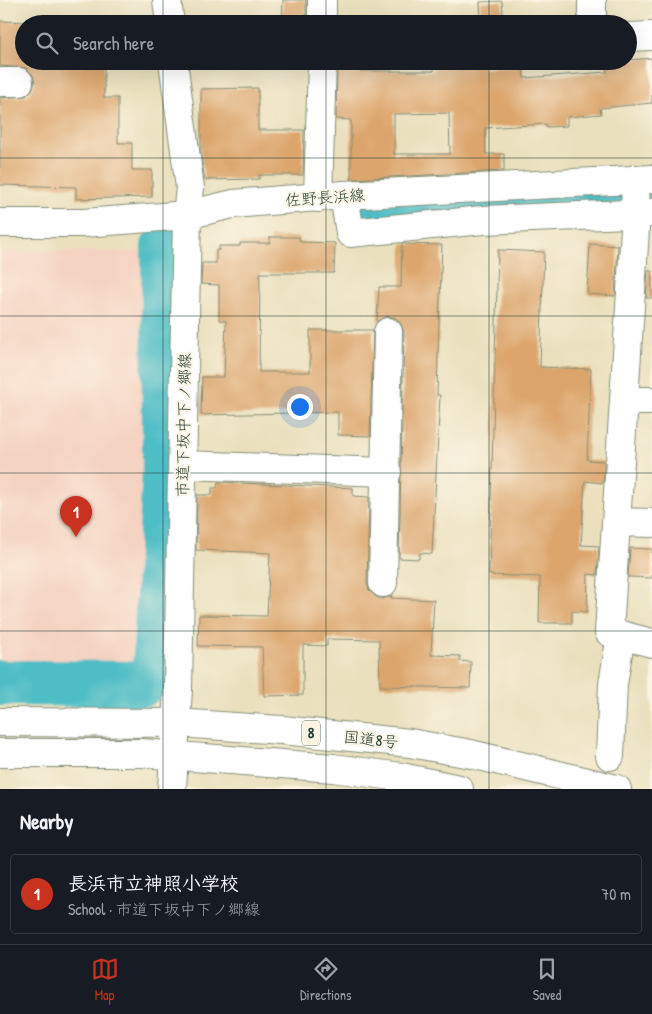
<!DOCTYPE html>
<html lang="en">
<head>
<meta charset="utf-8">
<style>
  body { margin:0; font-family:"Patrick Hand","Klee One",sans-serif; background:#242831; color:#f1f3f6 }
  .you { position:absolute; left:299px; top:406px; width:18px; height:18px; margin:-12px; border:4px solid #fff; border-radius:50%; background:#1a73e8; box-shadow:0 0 0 8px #1a73e833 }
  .badge { display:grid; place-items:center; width:32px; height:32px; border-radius:50%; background:#c8321e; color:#fff; font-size:16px; font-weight:700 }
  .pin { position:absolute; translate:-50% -41px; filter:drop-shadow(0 1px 2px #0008) }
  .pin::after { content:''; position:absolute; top:26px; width:18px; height:15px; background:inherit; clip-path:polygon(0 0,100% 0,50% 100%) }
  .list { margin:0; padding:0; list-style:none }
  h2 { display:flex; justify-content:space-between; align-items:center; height:65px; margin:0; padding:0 20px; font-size:21px }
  h2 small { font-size:16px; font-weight:400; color:#9ea1a6 }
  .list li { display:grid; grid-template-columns:32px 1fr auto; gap:15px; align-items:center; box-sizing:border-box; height:80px; margin:0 10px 10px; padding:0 10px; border:1px solid #363941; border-radius:5px }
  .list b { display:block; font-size:19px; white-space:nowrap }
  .list p { margin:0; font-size:16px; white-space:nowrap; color:#9ea1a6 }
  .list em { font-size:16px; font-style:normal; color:#9ea1a6 }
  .icon { flex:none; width:28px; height:28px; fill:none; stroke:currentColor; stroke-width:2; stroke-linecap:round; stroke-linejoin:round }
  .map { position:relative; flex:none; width:652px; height:789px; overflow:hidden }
  .search { position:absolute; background:#171b24; box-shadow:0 5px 20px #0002; left:15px; right:15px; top:15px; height:55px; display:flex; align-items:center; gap:12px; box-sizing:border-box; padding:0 18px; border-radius:28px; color:#9ea1a6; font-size:19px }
  .sheet { height:155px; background:#171b24 }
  nav { display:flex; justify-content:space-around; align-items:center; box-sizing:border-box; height:70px; border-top:1px solid #363941; background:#171b24; font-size:14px; color:#9ea1a6 }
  nav a { display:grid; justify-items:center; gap:2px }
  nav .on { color:#c8321e }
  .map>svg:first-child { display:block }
</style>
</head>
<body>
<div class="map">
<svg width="652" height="789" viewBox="0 0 652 789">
  <rect width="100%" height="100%" fill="#fcf5e5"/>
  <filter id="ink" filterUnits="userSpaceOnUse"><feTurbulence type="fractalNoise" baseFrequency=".02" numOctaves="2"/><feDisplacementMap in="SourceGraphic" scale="10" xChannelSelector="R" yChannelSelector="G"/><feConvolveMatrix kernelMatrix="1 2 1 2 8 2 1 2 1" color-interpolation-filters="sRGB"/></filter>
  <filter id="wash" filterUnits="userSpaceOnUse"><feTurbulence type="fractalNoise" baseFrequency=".0096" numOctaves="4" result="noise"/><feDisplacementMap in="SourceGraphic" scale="20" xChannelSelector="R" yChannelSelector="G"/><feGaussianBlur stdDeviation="1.12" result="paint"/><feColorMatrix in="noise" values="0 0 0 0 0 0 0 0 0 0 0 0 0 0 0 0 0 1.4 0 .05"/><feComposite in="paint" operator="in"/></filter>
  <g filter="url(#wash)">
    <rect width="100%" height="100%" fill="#eae0bd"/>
    <!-- built -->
    <path fill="#f5d3c2" d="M0,251H151L155,403L150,671L137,678L0,677Z"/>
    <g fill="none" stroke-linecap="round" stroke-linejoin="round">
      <!-- river -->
      <path stroke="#4fbdc6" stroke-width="46" d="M359,213L652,199
        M0,683L142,684L155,674L165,469L164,247"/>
    </g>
    <g id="blocks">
      <!-- building -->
      <path fill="#dca56c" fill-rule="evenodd" d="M283,0H306V24H282Z
        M502,1L504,24H481L480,2Z
        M65,20L103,22V24H24V61H104V98H118V143H132V170H152V197L76,199V187L0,185V98L26,96L32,90L35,82L33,75L26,68L0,66V21L65,23Z
        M652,58V103L600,108L601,114L567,117V126L546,127V124L485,128L486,154H504V171L351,179V120L336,119L337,67L360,68V71H434V64H483V69L523,66L524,78L607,72L606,62ZM449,113L450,154H394V114Z
        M258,88V130H304L303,175H259V179L205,180L201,156V89Z
        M270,237H299L300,242L335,243L334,273H260L259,372H310V330H373L370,436L338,435V412L201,415L202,377H224L226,321L219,320V285L201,284L202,263H216V250H219V246H240V243H270Z
        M402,244L442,245L438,353L437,395H440L432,554L420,553L419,559L399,558L404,332L401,324L396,318L388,316L377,322L379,287H401Z
        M590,244L618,246L615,296L587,294Z
        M498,250L544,252L540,367L591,369L587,460L604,461L603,483L585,481L581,545L599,546L597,575L588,574L587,612L572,611V623H539L540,577L489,575Z
        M648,271H652V298H646Z
        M218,482L353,488V496L369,497L367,583L369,590L375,596L382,599L392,596L391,598L434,600L431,655L460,656V661L471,662L470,688L380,686L379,640L327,639V646L303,645V695L264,696L262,647L198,646L199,615L267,616L270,553L196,550L197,495H212V488H217Z
        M630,548L652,549V578L628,577Z"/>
    </g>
  </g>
  <g filter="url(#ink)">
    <use href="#blocks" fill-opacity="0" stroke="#848e78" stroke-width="1"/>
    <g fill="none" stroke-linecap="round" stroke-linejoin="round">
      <!-- street casing -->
      <g stroke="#848e78" stroke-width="30">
        <path id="street" d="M592,0V24
          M322,24V0
          M628,37L652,36
          M0,82H19
          M635,179L636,214L609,632L652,643
          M344,195L350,233L483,220L652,213
          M318,198L322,61
          M624,401H652
          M183,465L387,472
          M616,522L652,523
          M383,583L388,332
          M610,756L613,684L621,635"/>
      </g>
      <!-- secondary casing -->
      <g stroke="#848e78" stroke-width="30">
        <path id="secondary" d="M167,0L170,24
          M0,223H84L187,215L233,204L344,195L652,179
          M172,789L178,689L187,215L190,188L173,61"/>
      </g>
      <!-- highway casing -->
      <g stroke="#848e78" stroke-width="30">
        <path id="highway" d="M0,722L177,723L282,730L410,743L471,754L617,789
          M0,753H141L333,768L401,777L459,789"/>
      </g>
      <!-- street -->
      <use href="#street" stroke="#fff" stroke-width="28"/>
      <!-- secondary -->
      <use href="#secondary" stroke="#fff" stroke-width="28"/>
      <!-- highway -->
      <use href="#highway" stroke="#fff" stroke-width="28"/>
    </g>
  </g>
  <!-- grid -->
  <path fill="none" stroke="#1f3d34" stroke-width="1" stroke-opacity="0.55" d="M163,0V24M326,0V24M489,0V24M163,61V789M326,61V789M489,61V789M0,158H652M0,316H652M0,473H652M0,631H652"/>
  <g text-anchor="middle" stroke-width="4" stroke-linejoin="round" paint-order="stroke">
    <!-- shield labels -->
    <rect fill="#fcf5e5" stroke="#617469" stroke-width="1" x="302" y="720.5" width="18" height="25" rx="4"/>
    <g font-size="15" font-weight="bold" fill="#1f3d34">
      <text x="311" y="738">8</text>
    </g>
    <!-- street labels -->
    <g font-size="16" fill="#1f3d34" stroke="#fcf5e5">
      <text transform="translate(325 197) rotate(-4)" y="6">佐野長浜線</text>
      <text transform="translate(183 425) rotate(-89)" y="6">市道下坂中下ノ郷線</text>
      <text transform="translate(371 739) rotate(6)" y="6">国道8号</text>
    </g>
  </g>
</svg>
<div class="you"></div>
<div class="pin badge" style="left:76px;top:537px">1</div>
<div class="search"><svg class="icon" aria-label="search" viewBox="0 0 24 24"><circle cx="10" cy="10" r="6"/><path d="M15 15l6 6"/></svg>Search here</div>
</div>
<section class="sheet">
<h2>Nearby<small></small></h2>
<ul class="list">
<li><span class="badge">1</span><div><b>長浜市立神照小学校</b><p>School · 市道下坂中下ノ郷線</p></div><em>70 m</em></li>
</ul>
</section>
<nav>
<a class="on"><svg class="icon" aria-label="map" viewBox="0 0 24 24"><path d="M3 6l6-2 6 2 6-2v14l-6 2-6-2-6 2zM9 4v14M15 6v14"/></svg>Map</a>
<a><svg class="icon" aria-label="directions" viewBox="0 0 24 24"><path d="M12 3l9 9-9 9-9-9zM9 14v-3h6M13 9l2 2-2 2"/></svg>Directions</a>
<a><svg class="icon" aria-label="saved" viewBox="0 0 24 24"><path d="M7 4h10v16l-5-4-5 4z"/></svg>Saved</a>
</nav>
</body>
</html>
